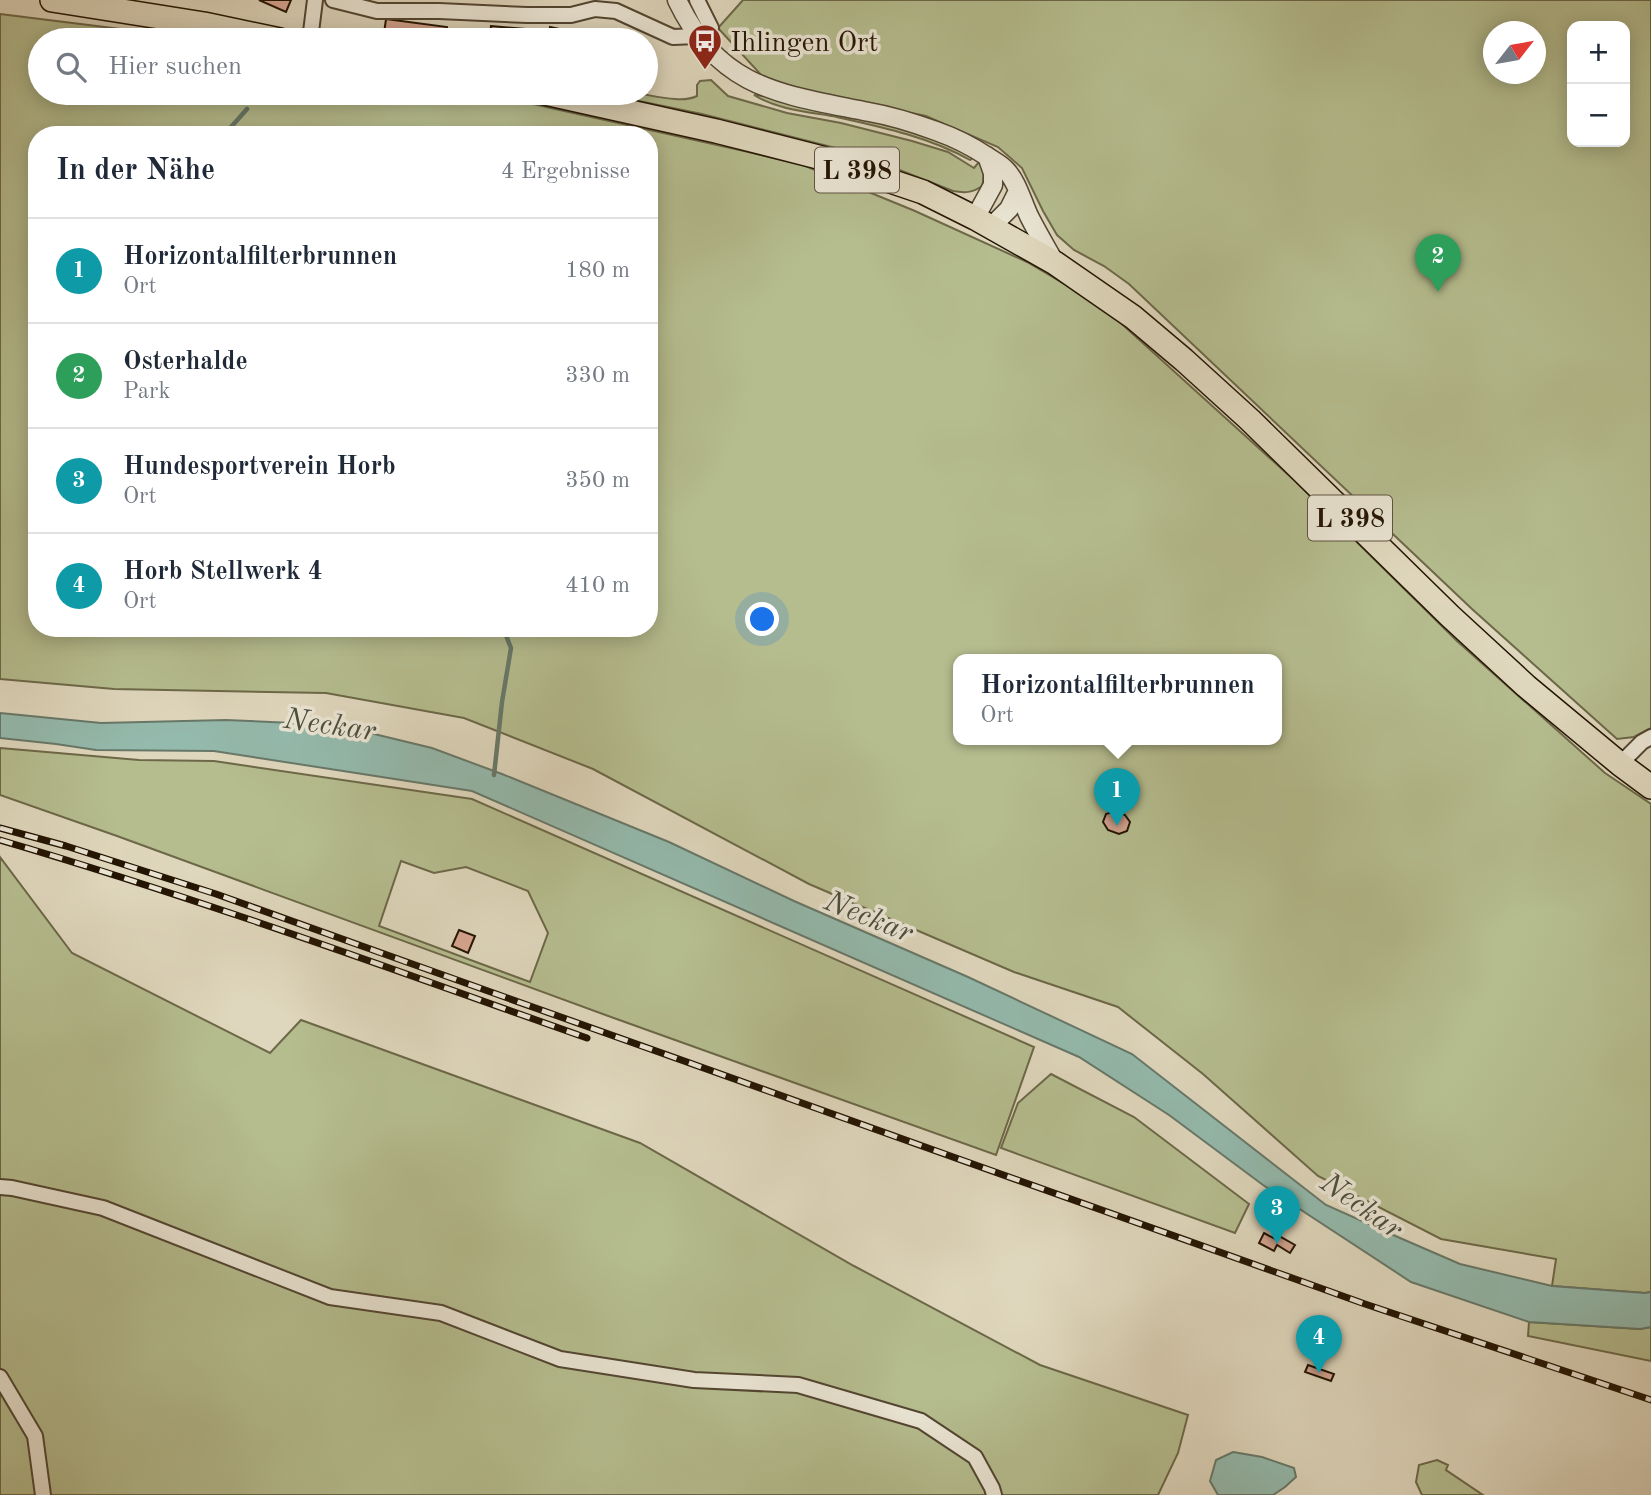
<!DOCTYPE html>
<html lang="de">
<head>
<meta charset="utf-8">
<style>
  body { margin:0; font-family:"Old Standard TT",serif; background:#f6f6f7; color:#1f2937 }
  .controls { position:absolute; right:21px; top:21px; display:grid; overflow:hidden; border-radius:14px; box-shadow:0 4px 18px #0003 }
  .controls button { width:63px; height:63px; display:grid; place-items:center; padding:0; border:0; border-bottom:2px solid #e0e1e3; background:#fff; color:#1f2937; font:35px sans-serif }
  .compass { position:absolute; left:1483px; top:21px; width:63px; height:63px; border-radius:50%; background:#fff; box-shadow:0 4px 18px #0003; rotate:59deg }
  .you { position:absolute; left:763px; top:620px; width:24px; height:24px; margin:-18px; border:5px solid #fff; border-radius:50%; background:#1a73e8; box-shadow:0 0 0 10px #1a73e833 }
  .badge { display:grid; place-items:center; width:46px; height:46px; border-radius:50%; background:#db2777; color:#fff; font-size:23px; font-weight:700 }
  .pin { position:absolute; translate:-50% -58px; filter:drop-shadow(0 2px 4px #0008) }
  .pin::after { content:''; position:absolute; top:37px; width:24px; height:21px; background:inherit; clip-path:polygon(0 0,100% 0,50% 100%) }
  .popup { position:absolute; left:953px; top:654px; width:329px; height:91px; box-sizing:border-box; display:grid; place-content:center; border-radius:14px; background:#fff; filter:drop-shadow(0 2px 5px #0005); font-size:23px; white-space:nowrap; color:#747a83 }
  .popup b { font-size:26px; color:#1f2937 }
  .popup::after { content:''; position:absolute; left:50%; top:100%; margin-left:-14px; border:14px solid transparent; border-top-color:#fff }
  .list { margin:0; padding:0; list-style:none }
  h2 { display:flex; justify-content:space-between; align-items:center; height:91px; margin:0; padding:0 28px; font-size:30px }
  h2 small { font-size:23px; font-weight:400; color:#747a83 }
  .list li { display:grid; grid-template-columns:46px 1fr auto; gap:21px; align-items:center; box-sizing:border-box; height:105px; padding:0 28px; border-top:2px solid #e0e1e3 }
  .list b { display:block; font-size:26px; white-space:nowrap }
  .list p { margin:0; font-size:23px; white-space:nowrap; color:#747a83 }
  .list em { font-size:23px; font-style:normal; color:#747a83 }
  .icon { flex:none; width:38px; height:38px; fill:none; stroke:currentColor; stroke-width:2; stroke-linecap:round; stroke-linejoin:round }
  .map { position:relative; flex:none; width:1651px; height:1495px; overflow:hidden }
  .search { position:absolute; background:#fff; box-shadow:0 4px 18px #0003; left:28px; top:28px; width:630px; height:77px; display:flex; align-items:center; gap:18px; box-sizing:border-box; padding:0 24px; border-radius:38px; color:#747a83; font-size:26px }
  .panel { position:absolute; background:#fff; box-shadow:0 4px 18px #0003; left:28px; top:126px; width:630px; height:511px; border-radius:28px }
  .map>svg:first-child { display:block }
</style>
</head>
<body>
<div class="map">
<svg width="1651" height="1495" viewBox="0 0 1651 1495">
  <rect width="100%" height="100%" fill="#dfd7bd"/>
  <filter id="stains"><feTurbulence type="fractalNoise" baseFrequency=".00286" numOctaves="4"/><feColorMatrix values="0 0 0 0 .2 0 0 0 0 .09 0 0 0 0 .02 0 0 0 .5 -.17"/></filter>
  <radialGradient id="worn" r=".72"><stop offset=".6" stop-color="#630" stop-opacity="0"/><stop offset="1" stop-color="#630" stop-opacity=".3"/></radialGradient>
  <!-- green -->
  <path fill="#b5bd8f" stroke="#6c6848" stroke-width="2" fill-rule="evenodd" d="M743,0H1651V728L1634,737L1617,739L1472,609L1129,284L1104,266L1074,250L1057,235L1043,211L1022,168L998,147L926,116L803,91L762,76L718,28ZM1572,26H1625V142H1572ZM1494,32H1536V74H1494Z
    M0,14L209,40H40V93H441L494,104L524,102L798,163L915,211L1027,262L1102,306L1294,480L1457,641L1605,773L1651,804V1292L1645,1293L1552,1286L1556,1259L1441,1239L1318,1176L1203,1074L1118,1007L1014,972L809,884L593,769L464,718L326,693L114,689L0,679ZM37,135H649V628H37ZM958,660H1276V740H958Z
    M711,80L728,96L787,113L841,123L912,141L948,152L974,168L979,162C984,170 985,176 982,186C973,193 964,193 953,191L859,154L702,114L600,93C611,93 623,92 635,93C652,95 682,104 697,96V85L700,81Z
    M754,95L766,96L804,107L899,126L949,144L974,157L970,160C929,137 882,127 837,117C810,112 778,110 754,95Z
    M0,748L139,760L214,761L472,799L1034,1047L996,1155L611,1017L117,836L0,795ZM401,861L434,873L466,867L528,891L548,933L530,982L379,926Z
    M0,857L72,953L270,1053L301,1020L640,1143L854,1266L1040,1365L1188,1415L1178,1453L1158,1495H0Z
    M1051,1074L1134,1117L1249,1204L1235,1233L1001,1148L1018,1103Z
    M1529,1322L1640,1329L1651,1327V1361L1528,1336Z
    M1437,1460L1448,1465L1446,1470L1483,1495H1422L1416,1482L1419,1465Z"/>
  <!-- water -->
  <path fill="#94baad" stroke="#677869" stroke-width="2" d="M0,713L101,723L226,720L337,725L432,748L502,774L669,842L794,901L968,977L1132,1054L1326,1205L1400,1238L1460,1264L1552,1286L1645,1293L1651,1292V1327L1640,1329L1529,1322L1411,1282L1263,1185L1169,1115L1079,1057L472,791L214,751L96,750L56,744L0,738Z
    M1233,1452L1262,1457L1294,1468L1296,1477L1285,1487L1273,1495H1218L1210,1481L1216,1460Z"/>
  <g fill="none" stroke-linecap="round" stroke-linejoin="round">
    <!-- stream -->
    <path stroke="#677869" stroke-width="4.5" d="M224,135L247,109
      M494,775L502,702L511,648L503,628"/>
  </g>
  <!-- building -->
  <path fill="#d7a691" stroke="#231402" stroke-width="2" d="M259,0H291L286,12Z
    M386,19L447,27L445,40H383Z
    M491,26L549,31L548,40H489Z
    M550,27L583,34L582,40H558L548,38Z
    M1115,811L1125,815L1130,822L1127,831L1119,834L1108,830L1103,822L1106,814Z
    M459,930L475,936L468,953L452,946Z
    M1264,1233L1277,1240L1279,1236L1295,1245L1290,1253L1277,1245L1274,1251L1259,1243Z
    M1308,1365L1334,1374L1331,1381L1305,1372Z"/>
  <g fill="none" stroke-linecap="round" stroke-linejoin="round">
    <!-- minor casing -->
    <g stroke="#524531" stroke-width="18">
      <path id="minor" d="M333,0L377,11H439L527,15H571L595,9L616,11L673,37L697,36L711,28L697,0
        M310,40L315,0
        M1620,764L1642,742L1651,737
        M0,1187L12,1188L103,1208L330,1297L441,1313L560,1359L694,1380L798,1385L921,1421L975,1457L992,1488L994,1495
        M0,1377L35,1436L43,1495"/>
    </g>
    <!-- tertiary casing -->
    <g stroke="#524531" stroke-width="21">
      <path id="tertiary" d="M677,0C720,90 781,94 869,112C892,116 914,123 936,131C956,138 970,145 988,157C994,161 1000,164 1005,169C1017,181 1022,201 1029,216C1037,232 1046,247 1055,263
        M975,218L993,185V173L987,156
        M991,227L1009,209L1018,191"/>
    </g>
    <!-- primary casing -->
    <g stroke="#231402" stroke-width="26">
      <path id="primary" d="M52,0L204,24L280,40
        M545,93L716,131L822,158L923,192L975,218L1055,263L1133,317L1184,360L1250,420L1450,616L1526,686L1620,764L1651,787"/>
    </g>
    <!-- minor -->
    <use href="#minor" stroke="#eae5d4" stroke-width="14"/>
    <!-- tertiary -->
    <use href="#tertiary" stroke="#eae5d4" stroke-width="18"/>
    <!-- primary -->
    <use href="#primary" stroke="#dfd7bd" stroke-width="23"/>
    <!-- rail casing -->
    <g stroke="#231402" stroke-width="7">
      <path id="rail" d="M0,828L66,846L216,894L1365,1304L1651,1400
        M0,840C198,898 392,969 587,1038"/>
    </g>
    <!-- rail -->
    <use href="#rail" stroke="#eae5d4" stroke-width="4.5" stroke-dasharray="13" stroke-linecap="butt"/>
  </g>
  <!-- icons -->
  <defs>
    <g id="bus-pin" transform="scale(1.75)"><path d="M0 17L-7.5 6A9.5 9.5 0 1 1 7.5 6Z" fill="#8f2418" stroke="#eae5d4"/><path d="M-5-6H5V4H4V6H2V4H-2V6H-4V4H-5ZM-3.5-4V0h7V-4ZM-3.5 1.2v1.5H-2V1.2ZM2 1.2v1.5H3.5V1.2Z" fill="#fff"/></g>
  </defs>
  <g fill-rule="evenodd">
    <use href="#bus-pin" x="705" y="41"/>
  </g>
  <g text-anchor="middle" stroke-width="7" stroke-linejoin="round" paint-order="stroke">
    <!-- shield labels -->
    <g fill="#eae5d4" stroke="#5f5341" stroke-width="2">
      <rect x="815" y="147.5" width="84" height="45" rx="5"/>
      <rect x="1308" y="495.5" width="84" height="45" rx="5"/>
    </g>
    <g font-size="26" font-weight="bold" fill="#231402">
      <text x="857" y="179">L 398</text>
      <text x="1350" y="527">L 398</text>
    </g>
    <!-- poi labels -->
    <g font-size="28" fill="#231402" stroke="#eae5d4" text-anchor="start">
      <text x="730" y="51">Ihlingen Ort</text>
    </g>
    <!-- water labels -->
    <g font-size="30" font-style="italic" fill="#4b4e3e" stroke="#eae5d4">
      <text transform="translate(330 724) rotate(8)" y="10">Neckar</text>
      <text transform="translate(869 916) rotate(22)" y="10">Neckar</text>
      <text transform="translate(1362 1205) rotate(35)" y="10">Neckar</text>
    </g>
  </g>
  <rect width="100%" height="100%" filter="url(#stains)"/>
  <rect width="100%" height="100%" fill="url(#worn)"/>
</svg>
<div class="controls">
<button>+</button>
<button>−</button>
</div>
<svg class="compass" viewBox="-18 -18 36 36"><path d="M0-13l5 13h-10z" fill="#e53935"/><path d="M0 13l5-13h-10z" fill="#747a83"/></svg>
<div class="you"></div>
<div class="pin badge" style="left:1117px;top:826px;background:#0f9aa8">1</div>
<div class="popup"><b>Horizontalfilterbrunnen</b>Ort</div>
<div class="pin badge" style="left:1438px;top:292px;background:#2e9e5b">2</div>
<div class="pin badge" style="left:1277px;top:1244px;background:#0f9aa8">3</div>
<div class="pin badge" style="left:1319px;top:1373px;background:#0f9aa8">4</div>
<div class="search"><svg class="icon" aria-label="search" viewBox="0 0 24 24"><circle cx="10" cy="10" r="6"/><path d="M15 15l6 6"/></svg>Hier suchen</div>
<section class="panel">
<h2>In der Nähe<small>4 Ergebnisse</small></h2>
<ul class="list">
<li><span class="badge" style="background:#0f9aa8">1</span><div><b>Horizontalfilterbrunnen</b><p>Ort</p></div><em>180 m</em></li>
<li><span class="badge" style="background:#2e9e5b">2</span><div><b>Osterhalde</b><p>Park</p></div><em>330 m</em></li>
<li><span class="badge" style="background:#0f9aa8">3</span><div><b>Hundesportverein Horb</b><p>Ort</p></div><em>350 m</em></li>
<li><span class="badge" style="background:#0f9aa8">4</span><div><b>Horb Stellwerk 4</b><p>Ort</p></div><em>410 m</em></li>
</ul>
</section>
</div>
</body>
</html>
